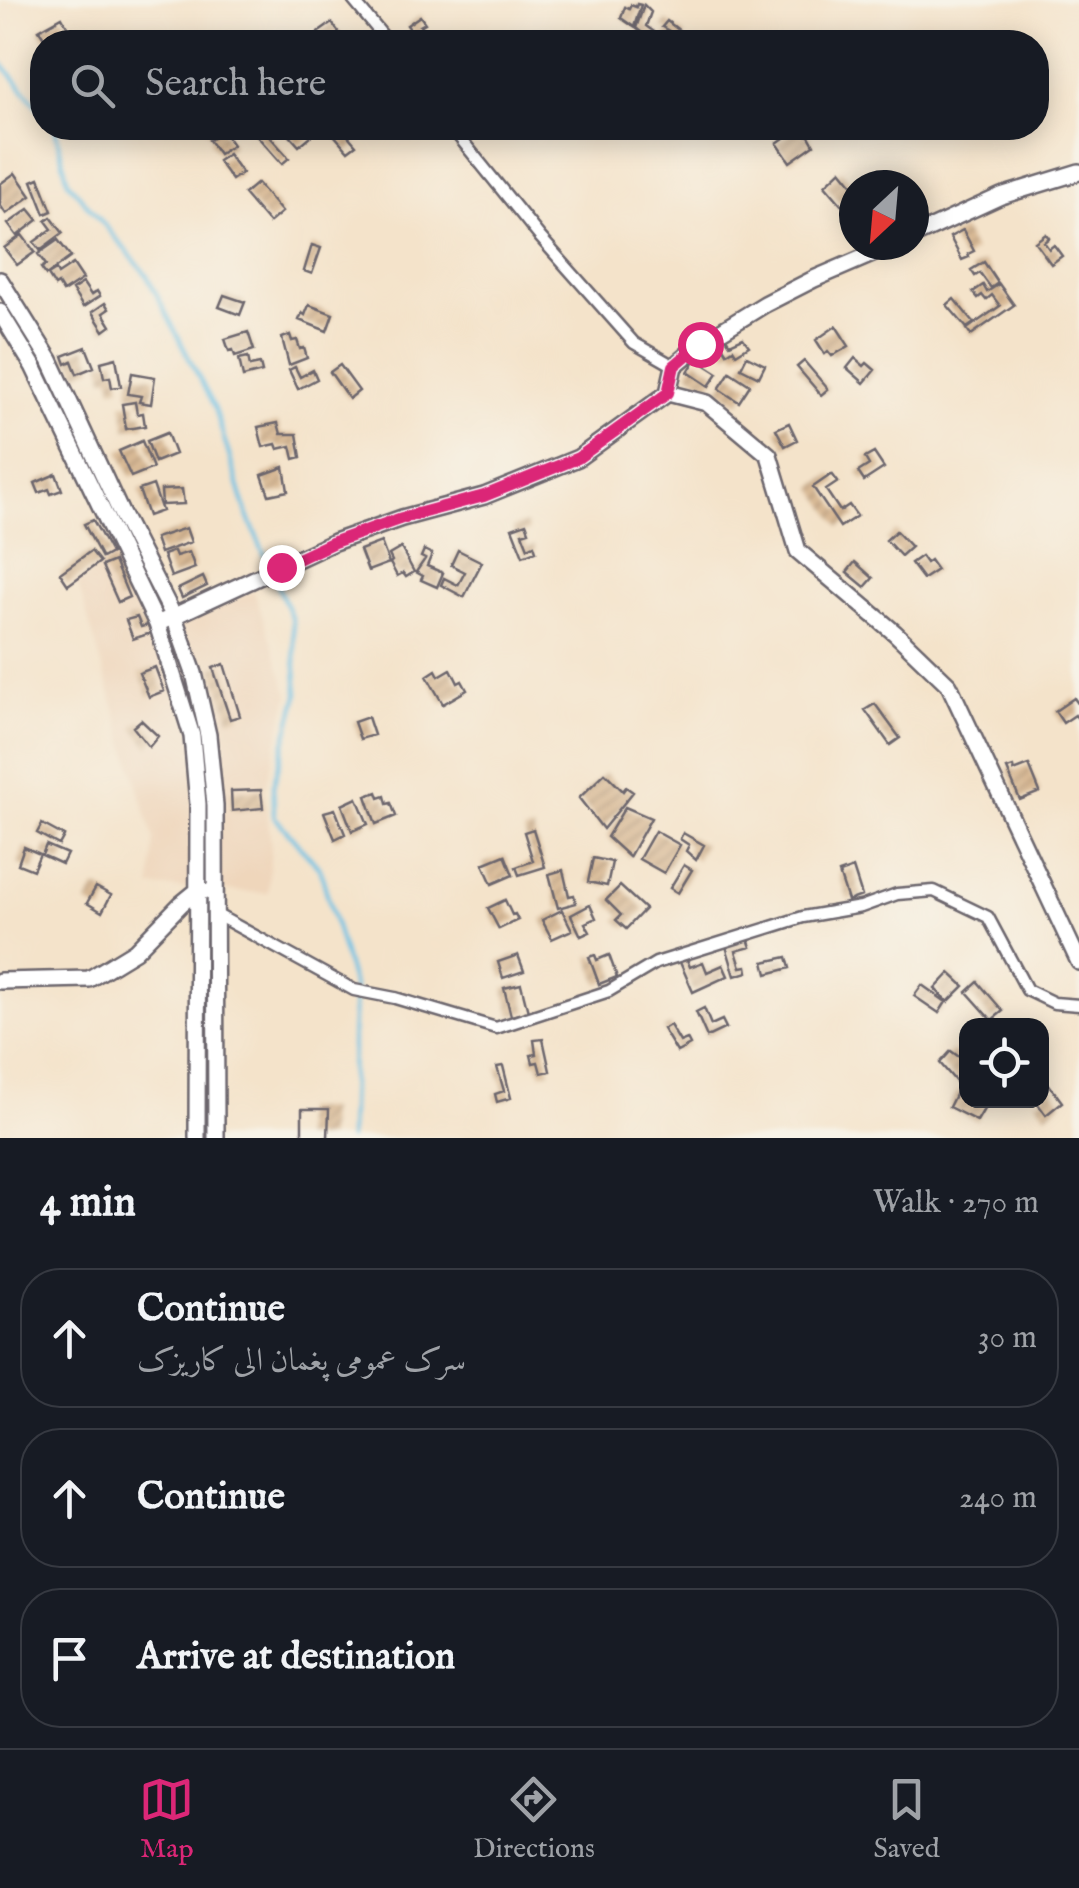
<!DOCTYPE html>
<html lang="en">
<head>
<meta charset="utf-8">
<style>
  body { margin:0; font-family:"IM FELL English",Amiri,serif; background:#20242c; color:#f1f3f6 }
  .controls { position:absolute; right:30px; bottom:30px; display:grid; overflow:hidden; border-radius:20px; box-shadow:0 5px 25px #0003 }
  .controls button { width:90px; height:90px; display:grid; place-items:center; padding:0; border:0; border-bottom:2px solid #363941; background:#171b24; color:#f1f3f6; font:50px sans-serif }
  .compass { position:absolute; left:839px; top:170px; width:90px; height:90px; border-radius:50%; background:#171b24; box-shadow:0 5px 25px #0003; rotate:206deg }
  .stop { position:absolute; width:30px; height:30px; margin:-22px; border:8px solid #db2777; border-radius:50%; background:#fff }
  .stop.end { background:#db2777; border-color:#fff; box-shadow:0 2px 10px #0008 }
  .list { margin:0; padding:0; list-style:none }
  h2 { display:flex; justify-content:space-between; align-items:center; height:130px; margin:0; padding:0 40px; font-size:42px }
  h2 small { font-size:32px; font-weight:400; color:#9ea1a6 }
  .list li { display:grid; grid-template-columns:65px 1fr auto; gap:30px; align-items:center; box-sizing:border-box; height:140px; margin:0 20px 20px; padding:0 20px; border:2px solid #363941; border-radius:40px }
  .list b { display:block; font-size:38px; white-space:nowrap }
  .list p { margin:0; font-size:32px; white-space:nowrap; color:#9ea1a6 }
  .list em { font-size:32px; font-style:normal; color:#9ea1a6 }
  .icon { flex:none; width:55px; height:55px; fill:none; stroke:currentColor; stroke-width:2; stroke-linecap:round; stroke-linejoin:round }
  .map { position:relative; flex:none; width:1079px; height:1138px; overflow:hidden }
  .search { position:absolute; background:#171b24; box-shadow:0 5px 25px #0003; left:30px; right:30px; top:30px; height:110px; display:flex; align-items:center; gap:25px; box-sizing:border-box; padding:0 35px; border-radius:40px; color:#9ea1a6; font-size:38px }
  .sheet { height:610px; background:#171b24 }
  nav { display:flex; justify-content:space-around; align-items:center; box-sizing:border-box; height:140px; border-top:2px solid #363941; background:#171b24; font-size:28px; color:#9ea1a6 }
  nav a { display:grid; justify-items:center; gap:5px }
  nav .on { color:#db2777 }
  .map>svg:first-child { display:block }
</style>
</head>
<body>
<div class="map">
<svg width="1079" height="1138" viewBox="0 0 1079 1138">
  <defs>
    <pattern id="building-hatch" width="6" height="6" patternUnits="userSpaceOnUse" patternTransform="scale(2.5)"><rect width="6" height="6" fill="#d8b995"/><path d="M-1 1l2-2M0 6l6-6M5 7l2-2" fill="none" stroke="#b99f81"/></pattern>
  </defs>
  <rect width="100%" height="100%" fill="#f7f3e8"/>
  <filter id="ink" filterUnits="userSpaceOnUse"><feTurbulence type="fractalNoise" baseFrequency=".01" numOctaves="2"/><feDisplacementMap in="SourceGraphic" scale="20" xChannelSelector="R" yChannelSelector="G"/><feConvolveMatrix kernelMatrix="1 2 1 2 8 2 1 2 1" color-interpolation-filters="sRGB"/></filter>
  <filter id="wash" filterUnits="userSpaceOnUse"><feTurbulence type="fractalNoise" baseFrequency=".0048" numOctaves="4" result="noise"/><feDisplacementMap in="SourceGraphic" scale="40" xChannelSelector="R" yChannelSelector="G"/><feGaussianBlur stdDeviation="2.25" result="paint"/><feColorMatrix in="noise" values="0 0 0 0 0 0 0 0 0 0 0 0 0 0 0 0 0 1.4 0 .05"/><feComposite in="paint" operator="in"/></filter>
  <g filter="url(#wash)">
    <rect width="100%" height="100%" fill="#f4e3ca"/>
    <!-- built -->
    <path fill="#efd6bb" d="M114,552L160,631L254,591L289,695L265,790L271,845L268,893L151,887L154,839L78,585Z"/>
    <g fill="none" stroke-linecap="round" stroke-linejoin="round">
      <!-- stream -->
      <path stroke="#68c1e5" stroke-width="4" d="M0,61L42,112
        M55,128L68,182L146,274L215,409L246,511L270,568
        M274,577L292,619L298,695L273,786L274,816L320,869L354,990L349,1138"/>
    </g>
    <g id="blocks">
      <!-- building -->
      <path fill="url(#building-hatch)" d="M637,4L641,5L634,27L621,18L625,7L629,9L631,5L636,7Z
        M644,5L651,12L646,26L657,34L652,41L636,28Z
        M420,16L425,23L420,26L426,36L431,32L435,38L429,42H419L407,25Z
        M62,17L70,31L51,42H47L39,30Z
        M667,21L685,35L682,42H662L669,31L662,27Z
        M332,23L346,42H316L312,37Z
        M206,128H221L233,145L219,154L209,140L213,138Z
        M250,128H262L289,158L282,164Z
        M283,128H300L304,132L310,128H314L317,131L299,146Z
        M328,128H341L356,145L348,151Z
        M795,130L809,136L814,145L790,162L777,143Z
        M228,154L242,173L232,180L218,161Z
        M841,170L854,186V199L843,206L825,185Z
        M15,173L31,196L6,214L0,205V184Z
        M39,178L52,211L45,214L32,181Z
        M257,183L282,212L269,223L244,194Z
        M29,209L38,220L17,236L8,224Z
        M51,217L63,233L40,250L34,242L52,229L46,221Z
        M963,230L974,251L968,254L969,257L962,260L950,237Z
        M1046,234L1049,238L1044,242L1049,249L1054,245L1062,256L1051,264L1035,242Z
        M22,235L35,252L17,265L4,248Z
        M58,240L71,257L46,275L41,268L46,265L38,254Z
        M312,245L321,248L312,274L304,271Z
        M984,262L998,283L991,288L980,273L975,276L971,270Z
        M73,264L83,279L63,292L58,284L55,286L48,275L56,270L58,274Z
        M83,283L91,295L97,291L100,296L83,307L72,290Z
        M999,284L1014,305L971,335L967,329L1000,306L992,295L986,300L982,295L978,298L973,292L983,285L987,292Z
        M224,295L245,302L240,315L219,307Z
        M954,299L974,323L967,328L947,305Z
        M105,303L109,309L103,313L111,326L104,331L92,312Z
        M309,305L333,314L327,331L299,320L302,313L305,315Z
        M836,326L849,346L832,356L828,351L825,354L816,340Z
        M248,332L254,350L235,356L233,350L229,351L225,339Z
        M290,335L292,341L297,340L300,349L304,348L307,358L289,365L282,338Z
        M726,338L730,344L743,338L749,346L736,354L733,349L727,353L720,342Z
        M86,347L94,367L77,374L72,361L66,364L63,356Z
        M747,356L765,365L759,377L741,368Z
        M248,357L250,366L260,364L262,372L243,377L239,359Z
        M116,358L121,386L112,388L110,377L104,378L101,362Z
        M855,358L864,366L867,363L875,370L864,383L847,368Z
        M696,359L718,373L709,386L688,372Z
        M804,361L828,389L821,395L797,367Z
        M340,365L359,391L349,399L330,372Z
        M295,367L300,377L313,370L317,379L298,389L289,370Z
        M730,372L750,385L739,402L719,389Z
        M132,373L155,377L151,404L139,402L141,396L128,394Z
        M135,402L137,414L143,413L145,426L126,429L122,404Z
        M278,423L281,434H297L301,457L294,459L291,446L278,449L276,444L263,447L258,427Z
        M789,423L797,440L785,446L776,429Z
        M167,433L175,454L155,462L147,441Z
        M142,441L153,468L131,477L119,451Z
        M874,453L884,468L864,481L858,472L869,465L865,458Z
        M284,467L288,491L269,495L262,475Z
        M56,474L62,490L51,494L49,489L39,493L35,483Z
        M832,474L838,482L826,490L840,511L849,505L857,516L840,527L813,487Z
        M153,485L162,511L148,516L139,490Z
        M182,489L184,504L162,505L161,490Z
        M93,520L111,553L102,558L84,524Z
        M526,523L529,531L522,533L528,548L534,545L536,551L523,556L512,528Z
        M186,528L191,542L160,553L155,538Z
        M896,531L911,547L901,556L886,540Z
        M381,542L389,563L368,571L360,550Z
        M401,548L414,572L406,577L403,573L397,576L390,563L392,561L389,555Z
        M424,550L432,554L427,566L443,573L437,587L421,580L423,576L416,572L425,559L421,557Z
        M458,550L482,562L464,597L441,585L444,578L458,585L465,572L451,565Z
        M91,551L100,562L68,585L60,573Z
        M174,551L176,556L189,552L195,568L171,577L163,555Z
        M921,556L926,563L930,560L937,570L923,579L911,563Z
        M114,561L129,597L118,602L102,566Z
        M855,562L873,578L865,587L847,572Z
        M203,577L207,586L182,598L178,589Z
        M137,617L141,627L148,625L151,633L133,639L126,620Z
        M224,664L240,716L230,719L213,668Z
        M155,667L164,691L149,697L139,673Z
        M451,669L458,683L462,681L467,690L443,704L427,676L436,670L439,676Z
        M1074,698L1079,705V720L1075,715L1063,723L1055,711Z
        M875,704L900,738L890,745L865,710Z
        M368,717L374,735L360,739L354,722Z
        M141,720L158,736L149,747L133,727Z
        M1029,765L1040,792L1020,800L1007,769L1013,767L1014,771Z
        M605,773L623,791L626,787L633,792L603,829L579,798Z
        M261,790L263,808L232,811L231,791Z
        M377,792L379,798L385,796L387,804L391,803L396,816L376,824L366,796Z
        M357,798L368,824L352,831L342,805Z
        M625,807L651,818L629,857L607,837Z
        M335,809L345,834L335,839L324,812Z
        M42,824L64,836L59,845L37,833Z
        M533,829L545,867L519,875L516,867L533,861L524,832Z
        M655,831L680,845L664,873L639,859Z
        M683,833L704,845L696,860L686,851L689,845L680,839Z
        M46,845L67,854L62,864L42,855Z
        M24,847L40,854L33,870L18,864Z
        M505,855L513,875L492,884L483,864Z
        M593,858L612,862L607,886L588,882Z
        M684,865L692,870L678,893L670,888Z
        M853,868L862,896L848,901L839,873Z
        M563,870L569,896L574,895L576,903L558,908L549,874Z
        M620,886L645,909L626,929L616,920L621,915L606,900Z
        M96,887L111,895L102,912L87,903Z
        M505,900L512,915L515,914L518,920L499,929L488,908Z
        M590,905L596,918L585,923L590,932L581,936L571,915Z
        M562,910L572,930L552,939L542,920Z
        M748,939L751,947L736,951L741,967L747,966L748,972L735,976L726,946Z
        M518,955L524,971L503,978L498,962Z
        M595,955L597,960L609,955L617,977L599,984L589,957Z
        M686,957L690,967L703,962L707,972L723,965L728,976L693,992L679,960Z
        M787,957L790,968L767,974L764,962Z
        M950,973L964,986L948,1002L935,989Z
        M978,982L1003,1011L992,1020L967,992Z
        M521,984L528,1012L511,1016L504,988Z
        M922,985L946,1002L939,1013L914,996Z
        M704,1008L711,1025L722,1020L726,1028L707,1037L696,1012Z
        M670,1025L680,1042L687,1039L690,1045L677,1052L663,1029Z
        M543,1039L550,1071L541,1073L538,1062L533,1063L531,1055L536,1054L534,1040Z
        M951,1051L966,1062V1071L957,1083L940,1063Z
        M503,1066L511,1098L497,1102L495,1094L504,1091L497,1067Z
        M1042,1075L1062,1102L1046,1115L1035,1100H1042Z
        M957,1091L966,1095V1100H978L987,1104L977,1121L949,1107Z
        M302,1109H329L328,1138H302Z"/>
    </g>
  </g>
  <g filter="url(#ink)">
    <use href="#blocks" fill-opacity="0" stroke="#6c666d" stroke-width="2.5"/>
    <g fill="none" stroke-linecap="round" stroke-linejoin="round">
      <!-- street casing -->
      <g stroke="#6c666d" stroke-width="15">
        <path id="street" d="M353,0L388,42
          M452,128L540,237L634,343L674,366
          M217,915L354,990L395,998L496,1028L609,991L656,963L803,917L861,907L897,894L934,891L988,917L1027,990L1054,1003L1079,1005"/>
      </g>
      <!-- secondary casing -->
      <g stroke="#6c666d" stroke-width="20">
        <path id="secondary" d="M914,236L1001,196L1079,172
          M0,280L50,360L121,513L174,617L194,673L208,735L215,805L216,1138
          M0,312L33,366L157,624L192,736L198,804L197,1138
          M668,393L674,366L700,344L765,304L814,279L893,245
          M157,624L334,542L402,518L484,496L578,458L668,393L707,403L769,455L798,551L895,633L949,685L1079,962
          M0,981L89,979L135,951L181,904L197,891H204"/>
      </g>
      <!-- street -->
      <use href="#street" stroke="#fff" stroke-width="10"/>
      <!-- secondary -->
      <use href="#secondary" stroke="#fff" stroke-width="15"/>
    </g>
  </g>
  <g fill="none" stroke-linecap="round" stroke-linejoin="round" filter="url(#ink)">
    <!-- route -->
    <path stroke="#db2777" stroke-width="12" d="M281,567L334,542L402,518L484,496L578,458L668,393L674,366L700,344"/>
  </g>
</svg>
<div class="controls">
<button><svg class="icon" aria-label="locate" viewBox="0 0 24 24"><circle cx="12" cy="12" r="6"/><path d="M12 2v4M12 18v4M2 12h4M18 12h4"/></svg></button>
</div>
<svg class="compass" viewBox="-18 -18 36 36"><path d="M0-13l5 13h-10z" fill="#e53935"/><path d="M0 13l5-13h-10z" fill="#9ea1a6"/></svg>
<div class="stop" style="left:700px;top:344px"></div>
<div class="stop end" style="left:281px;top:567px"></div>
<div class="search"><svg class="icon" aria-label="search" viewBox="0 0 24 24"><circle cx="10" cy="10" r="6"/><path d="M15 15l6 6"/></svg>Search here</div>
</div>
<section class="sheet">
<h2>4 min<small>Walk · 270 m</small></h2>
<ul class="list">
<li><svg class="icon" aria-label="ahead" viewBox="0 0 24 24"><path d="M12 20V5M6 11l6-6 6 6"/></svg><div><b>Continue</b><p>سرک عمومی پغمان الی کاریزک</p></div><em>30 m</em></li>
<li><svg class="icon" aria-label="ahead" viewBox="0 0 24 24"><path d="M12 20V5M6 11l6-6 6 6"/></svg><div><b>Continue</b></div><em>240 m</em></li>
<li><svg class="icon" aria-label="arrive" viewBox="0 0 24 24"><path d="M6 21V4h12l-3 4 3 4H6"/></svg><div><b>Arrive at destination</b></div></li>
</ul>
</section>
<nav>
<a class="on"><svg class="icon" aria-label="map" viewBox="0 0 24 24"><path d="M3 6l6-2 6 2 6-2v14l-6 2-6-2-6 2zM9 4v14M15 6v14"/></svg>Map</a>
<a><svg class="icon" aria-label="directions" viewBox="0 0 24 24"><path d="M12 3l9 9-9 9-9-9zM9 14v-3h6M13 9l2 2-2 2"/></svg>Directions</a>
<a><svg class="icon" aria-label="saved" viewBox="0 0 24 24"><path d="M7 4h10v16l-5-4-5 4z"/></svg>Saved</a>
</nav>
</body>
</html>
